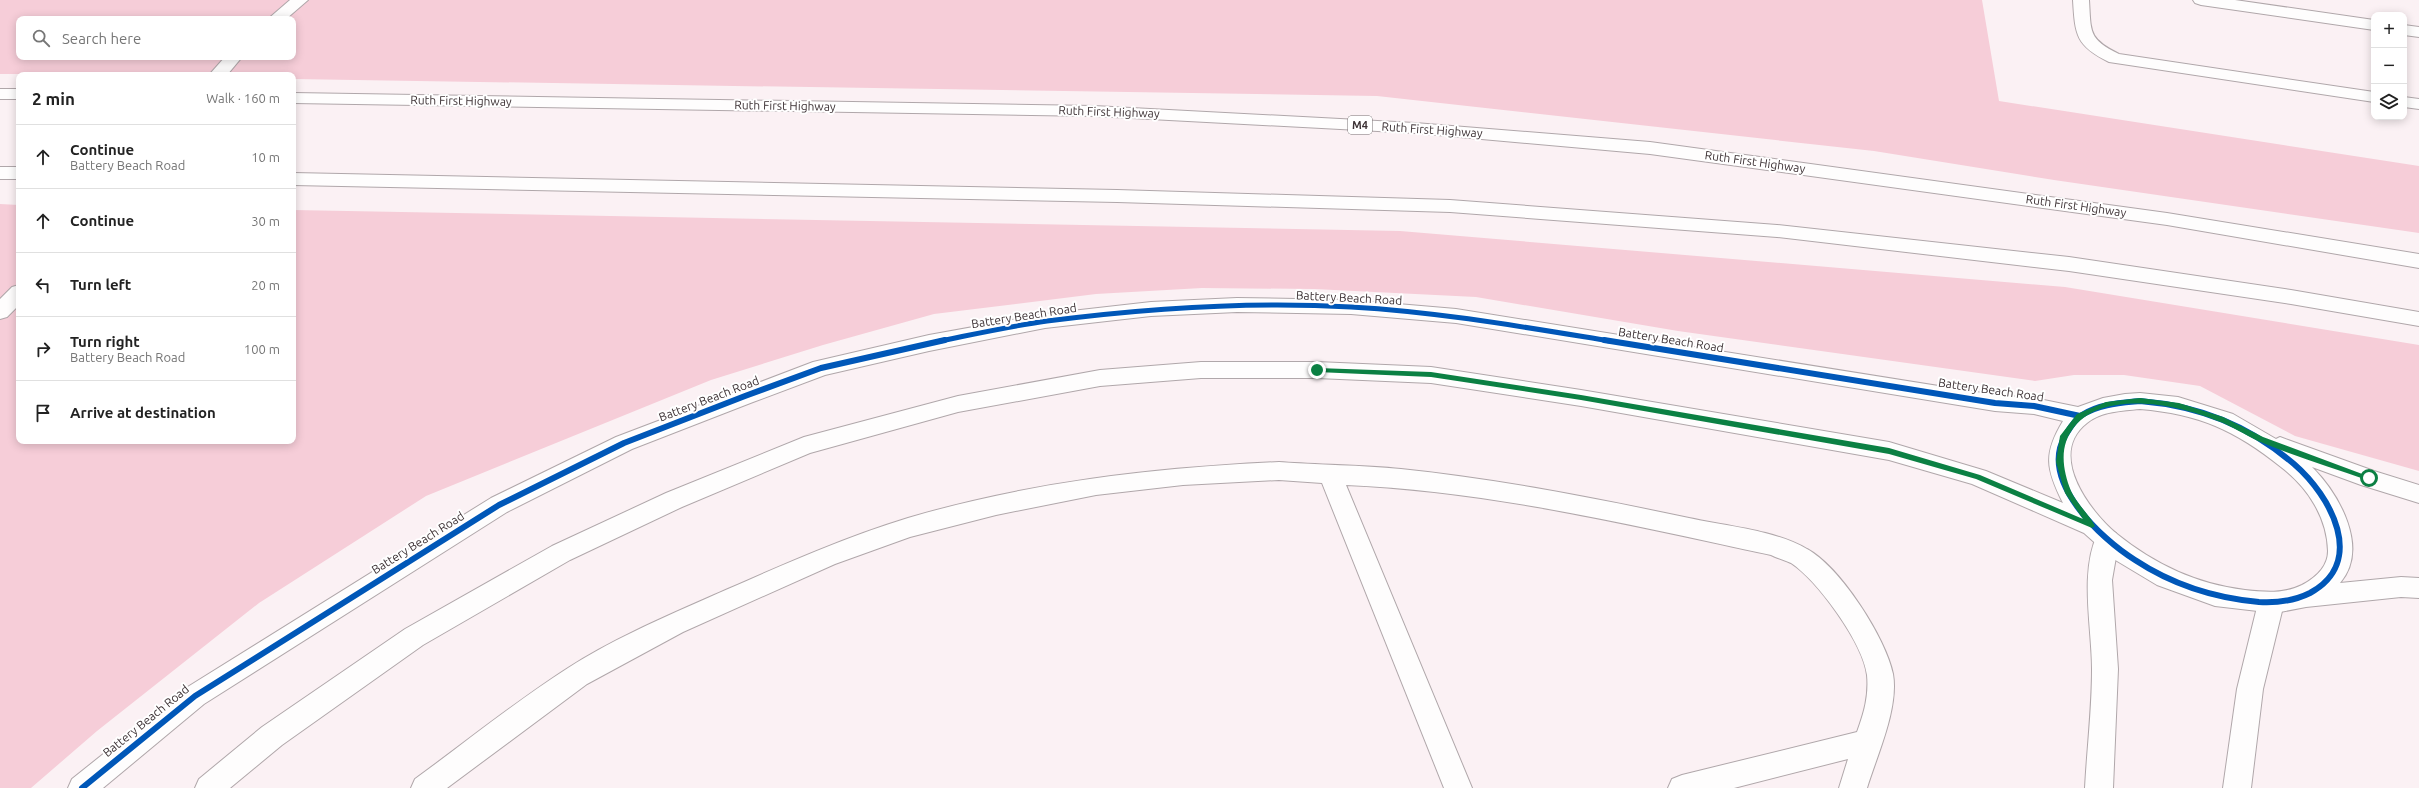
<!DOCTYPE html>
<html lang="en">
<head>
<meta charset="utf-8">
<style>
  body { margin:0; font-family:Ubuntu,sans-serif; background:#f6f6f6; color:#222 }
  .controls { position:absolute; right:12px; top:12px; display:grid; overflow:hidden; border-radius:8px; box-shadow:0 2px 10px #0003 }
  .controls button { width:36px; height:36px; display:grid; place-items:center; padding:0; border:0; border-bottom:1px solid #e0e0e0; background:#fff; color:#222; font:20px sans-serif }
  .stop { position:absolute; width:12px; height:12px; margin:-9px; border:3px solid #0b8043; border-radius:50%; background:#fff }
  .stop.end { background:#0b8043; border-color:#fff; box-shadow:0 1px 4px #0008 }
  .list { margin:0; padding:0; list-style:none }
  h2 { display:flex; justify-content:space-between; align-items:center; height:52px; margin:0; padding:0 16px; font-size:17px }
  h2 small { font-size:13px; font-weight:400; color:#767676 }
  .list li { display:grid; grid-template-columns:26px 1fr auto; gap:12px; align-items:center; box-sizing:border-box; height:64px; padding:0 16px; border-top:1px solid #e0e0e0 }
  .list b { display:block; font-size:15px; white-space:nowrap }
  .list p { margin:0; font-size:13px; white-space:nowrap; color:#767676 }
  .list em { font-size:13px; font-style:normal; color:#767676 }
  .icon { flex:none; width:22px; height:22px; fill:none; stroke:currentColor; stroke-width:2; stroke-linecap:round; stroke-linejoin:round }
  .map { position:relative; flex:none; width:2419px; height:788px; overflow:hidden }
  .search { position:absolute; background:#fff; box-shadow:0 2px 10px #0003; left:16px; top:16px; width:280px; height:44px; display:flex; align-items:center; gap:10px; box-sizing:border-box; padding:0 14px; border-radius:8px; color:#767676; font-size:15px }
  .panel { position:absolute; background:#fff; box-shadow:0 2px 10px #0003; left:16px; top:72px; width:280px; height:372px; border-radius:8px }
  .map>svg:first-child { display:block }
</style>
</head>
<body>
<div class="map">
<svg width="2419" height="788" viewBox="0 0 2419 788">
  <rect width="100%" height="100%" fill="#fbf1f4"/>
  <!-- green -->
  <path fill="#f6cdd8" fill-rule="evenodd" d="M0,0H1982L1999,101L2419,166V233L2054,180L1874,151L1377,96L293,79V75L0,74ZM19,19H293V57H19Z
    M0,204L19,205V441H293V210L1400,231L2065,287L2419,345V471L2295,436L2200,386L2124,375H2074L2035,381L1678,331L1476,297L1314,289L1202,288L1096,294L934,314L823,345L711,380L426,496L259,603L97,731L31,788H0Z"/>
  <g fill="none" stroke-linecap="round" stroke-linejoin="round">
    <!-- lane casing -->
    <g stroke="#b0a7aa" stroke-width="2">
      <path id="lane" d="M290,0H308L286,19H268Z
        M2073,0H2089C2091,32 2088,39 2119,54L2374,92V102L2109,62C2076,46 2075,35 2073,0Z
        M2193,0H2235L2374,20V30L2201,5L2195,3Z
        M2404,25L2419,27V37L2404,35Z
        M225,57H242L227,75H209Z
        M2404,97L2419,99V109L2404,107Z
        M19,285V305L7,317L0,319V299L12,287Z
        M1279,462C1319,465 1361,465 1401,469C1498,479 1594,498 1689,518C1726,526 1775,530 1807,549C1840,567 1886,638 1893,674C1899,708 1877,755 1867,788H1839L1848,759L1734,788H1668L1672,779L1682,775L1857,732C1864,713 1869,696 1867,675C1863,643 1818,581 1791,563C1785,560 1777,558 1771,555C1631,525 1489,491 1346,485L1472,788H1444L1322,483L1279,480L1183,485L1096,495L996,515L910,537L835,564L683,632L587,684L447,788H411L415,779C466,742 515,702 568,668C616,637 676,612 728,589C787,563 846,537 908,518C1030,482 1152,468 1279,462Z
        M2107,530L2116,533L2119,540L2112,580L2118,669L2113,788H2085C2087,749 2092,709 2092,669C2092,627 2079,572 2098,533Z
        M2271,592L2280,595L2284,603L2263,689L2251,788H2223L2237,689L2258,603L2262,595Z"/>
    </g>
    <!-- street casing -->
    <g stroke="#b0a7aa" stroke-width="2">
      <path id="street" d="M1237,298L1351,300L1456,309L1995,395L2034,398L2078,407L2103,398L2125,394L2140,393L2178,397L2233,414L2276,439L2280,437L2288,440L2374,471L2419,485V503L2361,485L2312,467C2339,494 2370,548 2340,583L2401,577L2419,578V598L2401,597L2306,607L2275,613L2215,606L2157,585L2112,558L2084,533L1972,484L1889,460L1581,406L1431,383L1317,378H1201L1100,386L958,412L810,453L682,507L570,560L423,645L282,745L230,788H195L199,779L262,727L405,629L552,546L666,493L804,437L958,396L1100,370L1201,362H1317L1431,367L1581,390L1889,442L1986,471L2063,503C2046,469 2043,454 2063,421L2034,414L1995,411L1456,323L1351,314L1237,312L1151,316L1045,328L929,351L825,375L753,402L632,449L507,512L204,704L103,788H68L72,779L186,688L491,498L616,437L813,362L929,335L1045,314L1151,302ZM2140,409C2199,414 2235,430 2281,467C2308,488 2327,517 2328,551C2328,567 2315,578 2302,585C2284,594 2264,592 2245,590C2196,584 2154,564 2117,534C2089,511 2047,454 2087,423C2102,411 2122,411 2140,409Z"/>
    </g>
    <!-- highway casing -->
    <g stroke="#b0a7aa" stroke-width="2">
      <path id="highway" d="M0,89H19V99H0Z
        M293,93L1094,106L1415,123L1650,142L2167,213L2419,254V268L2167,225L1650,154L1415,133L1094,116L293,103Z
        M0,167H19V179H0Z
        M293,173L1117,190L1450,200L1777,225L2069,257L2291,290L2419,312V326L2291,304L2069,271L1777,237L1450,212L1117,202L293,185Z"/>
    </g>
    <!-- lane -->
    <use href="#lane" fill="#fefdfd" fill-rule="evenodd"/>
    <!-- street -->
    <use href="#street" fill="#fefdfd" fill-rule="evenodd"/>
    <!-- highway -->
    <use href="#highway" fill="#fefdfd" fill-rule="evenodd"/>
    <!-- cycleway-far1 casing -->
    <g stroke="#fff" stroke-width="7">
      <path id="cycleway-far1" d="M940,341C975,334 1011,326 1047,321C1148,308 1250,301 1351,307C1439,312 1524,327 1610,341"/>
    </g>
    <!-- cycleway casing -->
    <g stroke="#fff" stroke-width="9">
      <path id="cycleway" d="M1604,340L1995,403L2034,406L2080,416
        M2140,401C2200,406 2248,425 2294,464C2331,496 2367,562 2310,593C2294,601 2277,603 2259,602C2214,598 2173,585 2135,560C2101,539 2039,481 2065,436C2070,428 2074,420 2082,415C2099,404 2120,403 2140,401Z
        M82,788L195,696L499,505L624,443L745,396L821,368L945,340"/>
    </g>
    <!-- cycleway-far1 -->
    <use href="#cycleway-far1" stroke="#0057b8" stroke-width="5"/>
    <!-- cycleway -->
    <use href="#cycleway" stroke="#0057b8" stroke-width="6"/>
  </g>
  <!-- route -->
  <path fill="#0b8043" d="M1317,368L1431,372L1581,395L1889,448L1980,475L2083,519L2065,493L2056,462L2060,436L2077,414L2106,402L2140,398L2179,403L2223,417L2263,437L2373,478L2367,480C2331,467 2294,456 2258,441C2245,435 2232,426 2218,421C2180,405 2106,389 2075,426C2059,445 2062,468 2071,491C2076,503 2089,514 2095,526L2092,528L1976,479L1889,454L1581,400L1431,377L1317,372L1314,370Z"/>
  <g text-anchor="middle" stroke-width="4" stroke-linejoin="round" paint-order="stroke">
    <!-- shield labels -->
    <rect fill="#fff" stroke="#777072" stroke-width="1" x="1348" y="116" width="24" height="18" rx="3"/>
    <g font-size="11" font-weight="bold" fill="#3d3235">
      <text x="1360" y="129">M4</text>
    </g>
    <!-- street labels -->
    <g font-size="12" fill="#3d3235" stroke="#fff">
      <text transform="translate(461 101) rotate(1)" y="4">Ruth First Highway</text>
      <text transform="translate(785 106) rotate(1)" y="4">Ruth First Highway</text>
      <text transform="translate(1109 112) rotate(2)" y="4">Ruth First Highway</text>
      <text transform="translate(1432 130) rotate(4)" y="4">Ruth First Highway</text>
      <text transform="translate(1755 162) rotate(8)" y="4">Ruth First Highway</text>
      <text transform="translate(2076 206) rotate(8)" y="4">Ruth First Highway</text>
      <text transform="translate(1349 298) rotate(3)" y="4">Battery Beach Road</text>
      <text transform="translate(1024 316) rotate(-9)" y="4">Battery Beach Road</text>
      <text transform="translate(1671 340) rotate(9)" y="4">Battery Beach Road</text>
      <text transform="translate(1991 390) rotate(8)" y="4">Battery Beach Road</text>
      <text transform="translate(709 399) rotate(-21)" y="4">Battery Beach Road</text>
      <text transform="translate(418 543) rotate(-32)" y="4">Battery Beach Road</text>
      <text transform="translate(146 721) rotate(-39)" y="4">Battery Beach Road</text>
    </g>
  </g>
</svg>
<div class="controls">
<button>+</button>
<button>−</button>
<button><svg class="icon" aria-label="layers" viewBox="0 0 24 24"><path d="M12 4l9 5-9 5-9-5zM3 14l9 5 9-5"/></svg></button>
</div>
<div class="stop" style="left:2369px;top:478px"></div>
<div class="stop end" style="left:1317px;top:370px"></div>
<div class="search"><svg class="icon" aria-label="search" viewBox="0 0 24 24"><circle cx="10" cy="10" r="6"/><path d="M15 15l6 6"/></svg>Search here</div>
<section class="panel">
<h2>2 min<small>Walk · 160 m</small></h2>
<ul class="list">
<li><svg class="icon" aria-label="ahead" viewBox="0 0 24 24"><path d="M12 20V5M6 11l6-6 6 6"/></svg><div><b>Continue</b><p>Battery Beach Road</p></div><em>10 m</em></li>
<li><svg class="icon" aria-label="ahead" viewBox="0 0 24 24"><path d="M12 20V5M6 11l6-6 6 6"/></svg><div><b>Continue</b></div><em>30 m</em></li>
<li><svg class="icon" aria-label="left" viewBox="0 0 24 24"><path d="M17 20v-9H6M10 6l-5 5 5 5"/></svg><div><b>Turn left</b></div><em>20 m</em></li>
<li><svg class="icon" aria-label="right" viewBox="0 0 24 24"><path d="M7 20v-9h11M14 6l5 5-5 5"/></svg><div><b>Turn right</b><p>Battery Beach Road</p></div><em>100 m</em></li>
<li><svg class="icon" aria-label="arrive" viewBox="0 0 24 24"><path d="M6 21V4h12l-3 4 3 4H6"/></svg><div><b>Arrive at destination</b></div></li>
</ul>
</section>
</div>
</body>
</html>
